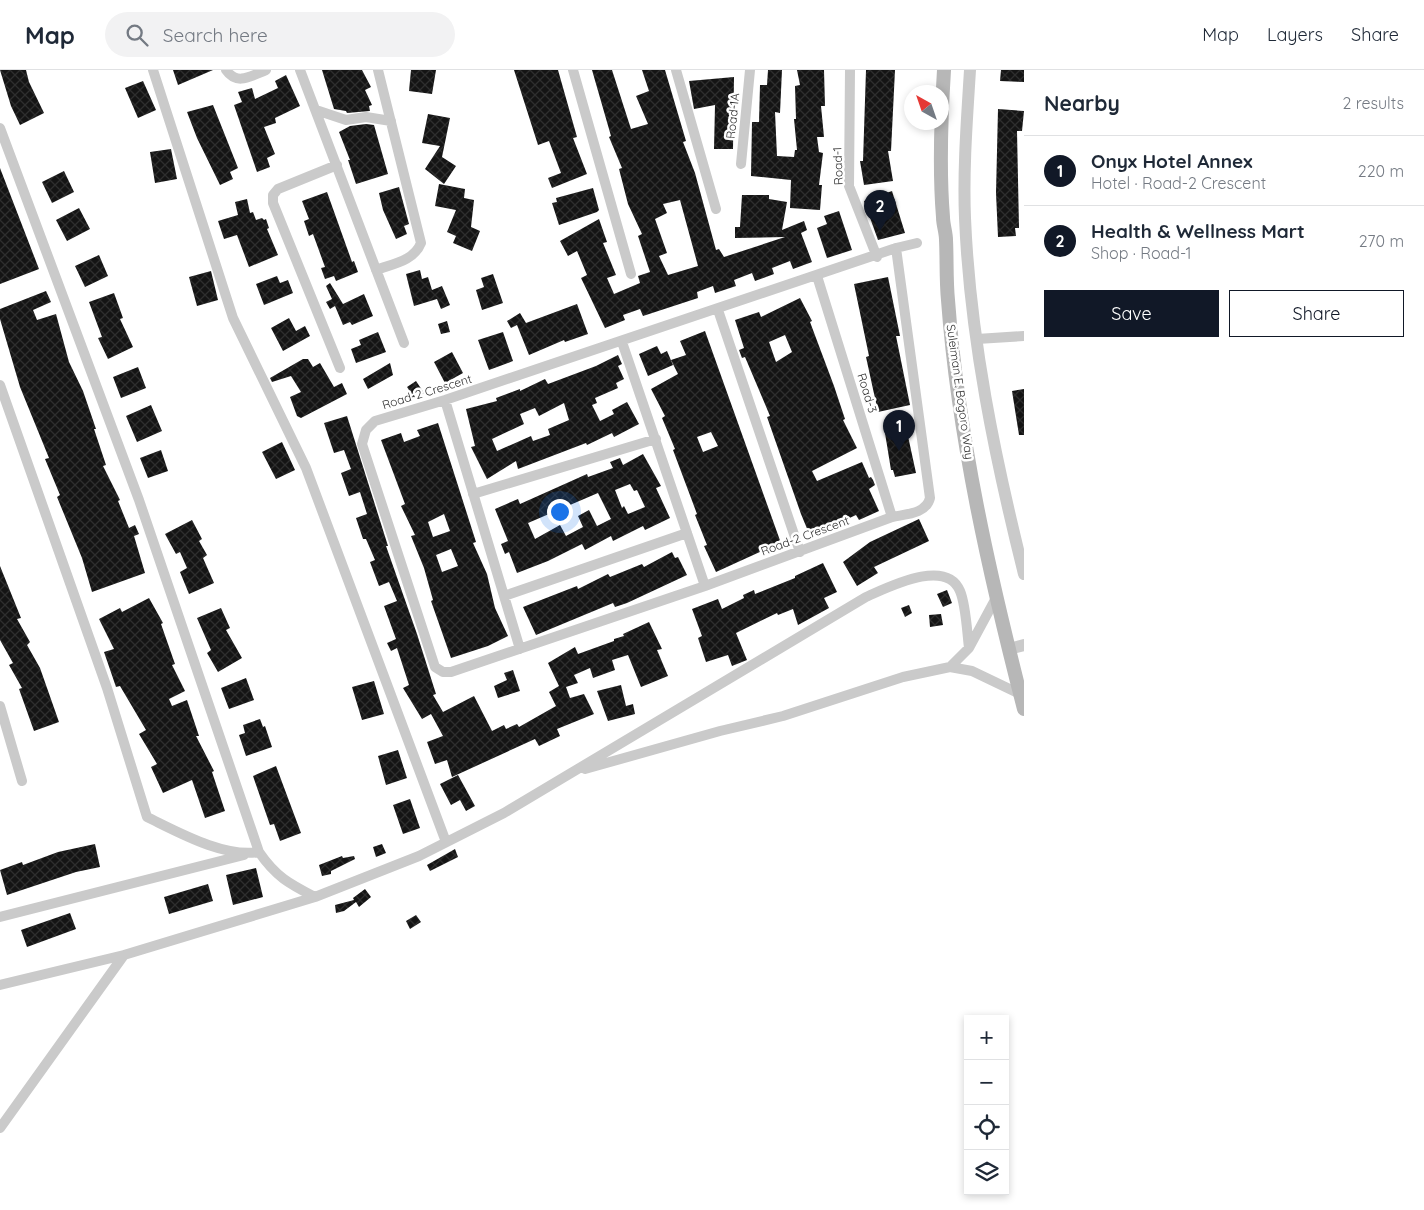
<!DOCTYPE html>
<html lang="en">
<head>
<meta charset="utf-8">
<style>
  body { margin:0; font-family:Quicksand,sans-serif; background:#f2f2f3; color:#1f2937 }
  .controls { position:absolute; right:15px; bottom:15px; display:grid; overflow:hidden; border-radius:0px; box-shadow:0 2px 8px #0003 }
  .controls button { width:45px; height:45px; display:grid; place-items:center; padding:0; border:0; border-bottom:1px solid #e0e1e3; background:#fff; color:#1f2937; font:25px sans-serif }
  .compass { position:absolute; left:904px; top:15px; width:45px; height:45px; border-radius:50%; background:#fff; box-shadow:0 2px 8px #0003; rotate:320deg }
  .you { position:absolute; left:559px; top:441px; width:18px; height:18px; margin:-12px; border:4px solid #fff; border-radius:50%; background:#1a73e8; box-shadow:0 0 0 8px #1a73e833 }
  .badge { display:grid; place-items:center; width:32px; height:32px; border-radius:50%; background:#111827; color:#fff; font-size:16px; font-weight:700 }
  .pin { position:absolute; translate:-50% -41px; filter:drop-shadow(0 1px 2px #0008) }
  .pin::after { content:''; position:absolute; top:26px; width:18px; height:15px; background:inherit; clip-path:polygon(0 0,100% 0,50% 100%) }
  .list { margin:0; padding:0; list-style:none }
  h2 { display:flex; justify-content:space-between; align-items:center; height:65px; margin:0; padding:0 20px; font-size:21px }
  h2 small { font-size:16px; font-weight:400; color:#747a83 }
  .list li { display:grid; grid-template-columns:32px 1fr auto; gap:15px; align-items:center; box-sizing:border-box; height:70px; padding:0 20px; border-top:1px solid #e0e1e3 }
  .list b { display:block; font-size:19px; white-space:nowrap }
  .list p { margin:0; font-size:16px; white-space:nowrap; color:#747a83 }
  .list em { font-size:16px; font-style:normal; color:#747a83 }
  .actions { display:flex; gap:10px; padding:15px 20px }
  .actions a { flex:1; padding:11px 0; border:1px solid #111827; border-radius:0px; text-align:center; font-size:18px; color:#111827 }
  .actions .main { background:#111827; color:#fff }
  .icon { flex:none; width:28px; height:28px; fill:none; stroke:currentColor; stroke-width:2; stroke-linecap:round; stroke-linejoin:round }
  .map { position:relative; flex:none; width:1024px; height:1140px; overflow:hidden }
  header { display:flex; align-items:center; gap:30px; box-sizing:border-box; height:70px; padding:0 25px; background:#fff; border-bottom:1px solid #e0e1e3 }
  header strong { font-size:24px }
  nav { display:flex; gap:28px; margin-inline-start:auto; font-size:18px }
  .search { width:350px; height:45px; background:#f2f2f3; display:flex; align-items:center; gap:12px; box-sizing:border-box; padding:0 18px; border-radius:28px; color:#747a83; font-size:19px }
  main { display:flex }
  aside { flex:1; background:#fff }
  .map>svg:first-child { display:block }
</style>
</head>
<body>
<header>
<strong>Map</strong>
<div class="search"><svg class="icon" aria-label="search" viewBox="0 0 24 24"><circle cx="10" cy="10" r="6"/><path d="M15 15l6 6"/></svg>Search here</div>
<nav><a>Map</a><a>Layers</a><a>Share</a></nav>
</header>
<main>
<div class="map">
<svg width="1024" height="1140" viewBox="0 0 1024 1140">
  <defs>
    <pattern id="building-cross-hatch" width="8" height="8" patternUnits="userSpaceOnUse" patternTransform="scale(1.25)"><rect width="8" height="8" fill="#141414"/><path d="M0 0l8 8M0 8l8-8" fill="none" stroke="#2e2e2e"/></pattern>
  </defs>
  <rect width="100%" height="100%" fill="#fff"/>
  <!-- building -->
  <path fill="url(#building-cross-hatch)" fill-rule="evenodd" d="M0,0H26L29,12L44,43L20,55L11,36Z
    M173,0H213L178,15Z
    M322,0H362L371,17L365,20L372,35L369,36L370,41L347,43L346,41L334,39Z
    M411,0H436L432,24L409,21Z
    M514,0H558L577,67L573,68L587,104L552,118L548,108L561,103L549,71L538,75Z
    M592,0H612L631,59L648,54L636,26L649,21L642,0H665L686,71L683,72L695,103L716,180L719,179L724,187L785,167L735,168V157H740L742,125H769V129L787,132L782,160L804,151L807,160L801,163L812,192L793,199L790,191L772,198L774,204L755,211L752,203L734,210L736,216L715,223L713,216L697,222L698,228L643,246L640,239L623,245L625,250L605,258L581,208L587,205L577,181L568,186L560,171L599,149L607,172L603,173L616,205L607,208L614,224L640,213L638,206L650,202L638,166L642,164L628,134L619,99L622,98L609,67L611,66ZM680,130L698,196L668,205L659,186L667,183L655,149L667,143L663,134Z
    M768,0H782L780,43L775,42L777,86L794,87L795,80H797L794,49H796L795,16L800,15L797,0H824L825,36H821L824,67H817L819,82L823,83L819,115H822L820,140L790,138L791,110L751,106L752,52H759L760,15H767Z
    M866,0H895L891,81H888L893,111L864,115L860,91H863Z
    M1001,0H1024V12L1000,11Z
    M286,5L300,36L275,48L276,53L264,57L275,84L267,88L270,97L257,102L234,35L242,32L238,22L252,18L255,29L278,18L275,11Z
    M734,7L733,79H714L715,35L694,39L689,11Z
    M143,11L156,40L138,48L125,18Z
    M213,35L238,98L230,102L233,109L220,115L197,68L187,42Z
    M998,39L1024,41L1022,61H1017L1019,158H1015L1016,166L998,167L996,123Z
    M428,44L450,48L442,87L456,96L444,114L425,99L440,76L422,73Z
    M366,54L374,55L388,104L356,114L348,90H350L339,62L350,56Z
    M171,79L177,109L155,113L150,82Z
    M0,98L39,199L0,214Z
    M64,101L74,122L52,133L42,112Z
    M439,114L465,119L464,128L474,130L471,157L480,161L472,181L453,173L456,166L447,162L456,140L435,136Z
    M399,117L409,154L404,156L407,164L396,169L383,140L379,123Z
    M593,118L599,140L597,142L559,155L552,133L557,132L556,128Z
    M892,121L905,163L878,170L864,131Z
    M327,122L352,192L354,191L358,202L336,211L334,206L325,209L321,198L325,197L313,164L309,166L304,151L309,149L302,131Z
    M247,129L250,143L253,142L256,150L262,148L264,150L266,149L269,158L267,159L278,185L249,197L237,165L224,169L218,151L238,145L235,132Z
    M79,138L90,159L67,171L56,150Z
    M839,141L852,180L827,188L817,158L827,154L824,146Z
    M99,185L108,206L85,217L75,196Z
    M420,200L422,209L428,207L432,220L442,216L450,235L441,239L437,229L414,236L406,204Z
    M211,201L218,230L197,236L189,207Z
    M493,204L503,233L482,240L476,220L484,217L481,208Z
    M277,206L280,213L288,210L293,223L264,235L256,214Z
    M888,207L900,266H896L910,335L878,342L866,287L869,286L854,214Z
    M330,213L343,234L364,224L373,246L352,255L350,252L343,255L335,236L330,239L326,232L332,229L326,216Z
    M46,221L51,232L33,240L37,250L56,244L69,292L83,321L96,359H94L106,395L103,396L120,430L118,431L129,458L135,455L139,464L134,466L145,503L92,522L82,488L57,427L60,425L45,389L49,388L20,317L0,249V239Z
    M114,223L123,248L120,249L133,277L108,289L98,268L102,267L89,232Z
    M800,228L812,251L810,252L834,316L845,349L843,350L857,378L812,401L817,411L862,392L869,408L871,407L873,410L875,415L869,419L879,441L859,450L856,445L813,465L811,460L808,461L801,444L767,347L770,346L745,287L742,288L739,280L744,278L735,250L759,242L761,247ZM785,265L792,282L776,292L769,272Z
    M577,234L588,264L565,272L564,270L529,285L517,255L511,258L507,251L520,243L526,253Z
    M289,248L296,261L305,256L310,266L283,281L271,258Z
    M447,251L450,262L441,264L438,254Z
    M705,261L782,476L763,484L762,481L716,502L704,476L707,475L695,445L697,444L673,380L675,379L662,348L665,346L651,319L678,304L671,290L686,285L680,271ZM711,362L718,376L703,382L697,367Z
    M378,262L386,282L356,293L351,279L361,275L359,270Z
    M503,262L513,291L489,300L478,270Z
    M657,276L661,284L667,281L673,295L648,306L639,284Z
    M452,282L463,303L445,313L434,292Z
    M618,285L622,294L618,296L624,309L616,313L618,318L595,328L597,333L592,335L600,351L614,344L612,340L627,332L639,354L614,367L612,363L587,375L586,373L518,399L516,391L487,409L471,377L475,376L466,339L497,331L496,328L520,319V321L545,309L548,314L596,296ZM564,333L569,350L548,359L550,365L533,371L531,366L497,381L492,369L524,354L520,344L535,338L539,346Z
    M303,289H308L313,297L320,293L334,317L342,313L347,324L301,348L297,346L290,327L301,322L291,306L272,312L270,308Z
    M390,293L393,305L368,319L363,309Z
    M138,297L146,318L121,328L113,307Z
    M416,311L424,323L415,329L407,317Z
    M1024,319V365H1019L1012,321Z
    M151,335L162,361L137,372L126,346Z
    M347,346L388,476H386L417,564L436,624L433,625L443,642L474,626L492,661L504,655L506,659L517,654L519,657L556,636L549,622L559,616L548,593L575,577L578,584L614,571V569L624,566L623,564L649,552L662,579L657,580L668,606L641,617L628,585L612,590L615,600L593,608L590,598L574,605L578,613L566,617L570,628L584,624L594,644L557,659L560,666L539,676L535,669L452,707L447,690L435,694L427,672L443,666L431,644L422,649L403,618L409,615L397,578L391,581L387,573L396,569L384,536L397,531L389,512L379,516L370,492L375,490L366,469H363L356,448L367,444L360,422L349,426L341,403L351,399L344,380L334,383L324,353Z
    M438,353L476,472L473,473L487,504L495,538L508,566L488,576L451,588L431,531L433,530L424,498L411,466L415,465L401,436L405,434L381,370L401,363L404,372L420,366L417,360ZM444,444L450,461L433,467L428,452ZM451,479L458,496L442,502L436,485Z
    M906,357L916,403L895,407L893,400H891L885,363Z
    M282,372L295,400L276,409L262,382Z
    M161,380L168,401L148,408L140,388Z
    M643,384L661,416L656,418L670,448L645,460L643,456L613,471L611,466L585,480L582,474L548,491L517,503L509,482L505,484L501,474L508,471L495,439L518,429L520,434L587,404L588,407L613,398L610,392L620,388L623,395ZM630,414L634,421L637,420L645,437L628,444L624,436L622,438L615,420ZM598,423L611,449L597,456L589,440L578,446L583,457L566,466L560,455L535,469L528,453Z
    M919,449L929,471L874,497L878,503L857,516L843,492L870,472Z
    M192,450L202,469L199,471L207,485L203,488L214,513L189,524L180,502L187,498L180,482L176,484L165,464Z
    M672,482L675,488L678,487L687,505L627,533L615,537L613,533L536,565L523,537L577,516L578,519L608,504L610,507L642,494L644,497Z
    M823,493L837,522L824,528L829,538L798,555L793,539L778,545L777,543L736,563L747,590L732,596L728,585L706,592L698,568L702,566L692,539L718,529L722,539L744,528L743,525L754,520L755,524L795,508V506Z
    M0,496L21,548L17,549L30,572L27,575L40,598L59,652L34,661L19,619L22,618L9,595L13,593L0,570Z
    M947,520L952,533L943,537L937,524Z
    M149,528L163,553L161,554L175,594L172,595L185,621L169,629L172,636L187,630L199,666H196L214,701L212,702L225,741L205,748L192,710L163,723L151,697L157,694L139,664L146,660L120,616L116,617L104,582L114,579L99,549L120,538L122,542Z
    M909,535L912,543L905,547L901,538Z
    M221,538L230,558L226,560L242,588L218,602L207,583L211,580L197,548Z
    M941,544L943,555L930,557L929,545Z
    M513,600L520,621L498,628L494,616L507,610L504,603Z
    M246,608L254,630L229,639L221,618Z
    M374,611L384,644L362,650L352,617Z
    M621,615L626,636L633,634L635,644L608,651L597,621Z
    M260,649L263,657L265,656L272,677L246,686L239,665L245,663L243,655Z
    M398,680L407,708L386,715L378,686Z
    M276,696L301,763L280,771L274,754L270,755L253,706Z
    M458,705L475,736L466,741L460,730L451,735L440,714Z
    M410,729L420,758L403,764L393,735Z
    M95,774L100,797L76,802L7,825L0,800L22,792L23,795L58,782Z
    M382,774L386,783L376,787L373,777Z
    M455,779L458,787L430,801L427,795Z
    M342,786L343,788L354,786L355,789L331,801V804L322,806L319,795Z
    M256,798L263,827L233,835L226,805Z
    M208,814L213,831L169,844L164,827Z
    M365,819L371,827L359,837L356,832L344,841L336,843L335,835L354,830L353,828Z
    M70,843L76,859L27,877L21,860Z
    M416,845L421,852L410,859L406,851Z"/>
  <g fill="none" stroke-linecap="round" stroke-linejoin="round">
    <!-- minor -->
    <path stroke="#cacaca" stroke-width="10" d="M153,0L233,248L306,398L446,772
      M226,0C237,16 251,6 266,0
      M300,0L404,273
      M573,0L631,204
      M676,0L716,139
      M850,0L849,116L877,187
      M316,40L346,50L366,47L391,51
      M0,58L139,430L259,782
      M741,94L750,0
      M337,95L278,119L273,125V133L340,298
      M896,178L930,428C926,444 906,444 892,447L705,516L451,602H443L435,597L362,374L366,360L375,351L445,330L896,178L917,173
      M376,200C392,194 414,191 421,173L378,0
      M817,206L892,447
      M718,240L800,482
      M977,269L1024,266
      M622,272L705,516
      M0,315L107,618L147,747C178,762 224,788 259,782C276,807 290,814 315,827
      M445,330L520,579
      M473,424L656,369
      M504,526L687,463
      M950,597L972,601L1020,624
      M0,636L22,711
      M585,699L720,661L783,646L903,607L950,597L969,578L997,526
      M0,847L244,785
      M0,915L124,885
      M0,1058L124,885L315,827L419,786L504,743L866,527C887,518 946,487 960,521C966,535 967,562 969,578"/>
    <!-- tertiary -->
    <path stroke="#cacaca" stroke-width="12" d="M970,0C967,49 963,99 965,148C970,268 995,388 1024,504
      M1009,579L1024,575"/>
    <!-- secondary -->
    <path stroke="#b7b7b7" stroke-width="14" d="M944,0C941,48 939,99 943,147C943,155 946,162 946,170C947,190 946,210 948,230C958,367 990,507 1024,639"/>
  </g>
  <g text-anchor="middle" stroke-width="5" stroke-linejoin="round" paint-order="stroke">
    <!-- street labels -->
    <g font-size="12" fill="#2d2d2d" stroke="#fff">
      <text transform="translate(733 46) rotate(-84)" y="4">Road-1A</text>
      <text transform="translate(838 96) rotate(-92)" y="4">Road-1</text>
      <text transform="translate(427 322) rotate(-17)" y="4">Road-2 Crescent</text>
      <text transform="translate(960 322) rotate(82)" y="4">Suleiman E. Bogoro Way</text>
      <text transform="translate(867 323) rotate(73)" y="4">Road-3</text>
      <text transform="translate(805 466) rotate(-20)" y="4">Road-2 Crescent</text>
    </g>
  </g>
</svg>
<div class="controls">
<button>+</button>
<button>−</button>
<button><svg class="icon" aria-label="locate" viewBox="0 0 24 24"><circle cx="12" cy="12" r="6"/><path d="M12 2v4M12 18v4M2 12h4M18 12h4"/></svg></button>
<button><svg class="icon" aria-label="layers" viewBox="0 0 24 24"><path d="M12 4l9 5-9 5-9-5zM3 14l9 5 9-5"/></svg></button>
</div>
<svg class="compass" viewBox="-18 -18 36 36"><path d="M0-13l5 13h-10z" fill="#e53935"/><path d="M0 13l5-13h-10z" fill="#747a83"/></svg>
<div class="you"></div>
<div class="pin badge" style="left:899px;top:381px">1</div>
<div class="pin badge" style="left:880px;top:161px">2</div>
</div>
<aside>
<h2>Nearby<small>2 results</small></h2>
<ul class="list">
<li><span class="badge">1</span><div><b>Onyx Hotel Annex</b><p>Hotel · Road-2 Crescent</p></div><em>220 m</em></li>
<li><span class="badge">2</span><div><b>Health &amp; Wellness Mart</b><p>Shop · Road-1</p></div><em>270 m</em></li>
</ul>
<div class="actions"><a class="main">Save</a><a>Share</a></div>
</aside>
</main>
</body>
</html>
